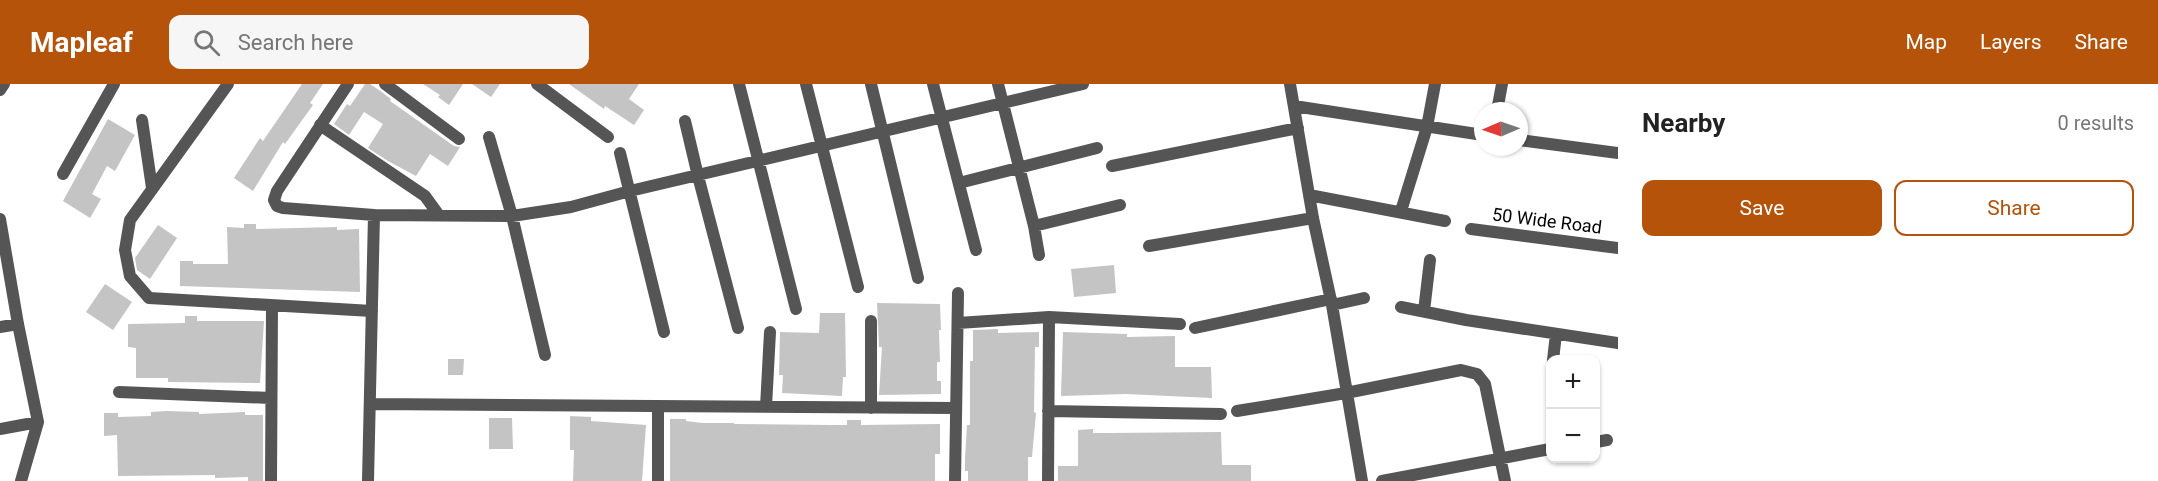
<!DOCTYPE html>
<html lang="en">
<head>
<meta charset="utf-8">
<style>
  body { margin:0; font-family:Roboto,sans-serif; background:#f6f6f6; color:#222 }
  .controls { position:absolute; right:18px; bottom:18px; display:grid; overflow:hidden; border-radius:12px; box-shadow:0 2px 4px #0004 }
  .controls button { width:54px; height:54px; display:grid; place-items:center; padding:0; border:0; border-bottom:2px solid #e0e0e0; background:#fff; color:#222; font:30px sans-serif }
  .compass { position:absolute; left:1474px; top:18px; width:54px; height:54px; border-radius:50%; background:#fff; box-shadow:0 2px 4px #0004; rotate:268deg }
  .list { margin:0; padding:0; list-style:none }
  h2 { display:flex; justify-content:space-between; align-items:center; height:78px; margin:0; padding:0 24px; font-size:26px }
  h2 small { font-size:20px; font-weight:400; color:#767676 }
  .actions { display:flex; gap:12px; padding:18px 24px }
  .actions a { flex:1; padding:14px 0; border:2px solid #b45309; border-radius:12px; text-align:center; font-size:21px; color:#b45309 }
  .actions .main { background:#b45309; color:#fff }
  .icon { flex:none; width:33px; height:33px; fill:none; stroke:currentColor; stroke-width:2; stroke-linecap:round; stroke-linejoin:round }
  .map { position:relative; flex:none; width:1618px; height:397px; overflow:hidden }
  header { display:flex; align-items:center; gap:36px; box-sizing:border-box; height:84px; padding:0 30px; background:#b45309; color:#fff }
  header strong { font-size:28px }
  nav { display:flex; gap:33px; margin-inline-start:auto; font-size:21px }
  .search { width:420px; height:54px; background:#f6f6f6; display:flex; align-items:center; gap:15px; box-sizing:border-box; padding:0 21px; border-radius:12px; color:#767676; font-size:22px }
  main { display:flex }
  aside { flex:1; background:#fff }
  .map>svg:first-child { display:block }
</style>
</head>
<body>
<header>
<strong>Mapleaf</strong>
<div class="search"><svg class="icon" aria-label="search" viewBox="0 0 24 24"><circle cx="10" cy="10" r="6"/><path d="M15 15l6 6"/></svg>Search here</div>
<nav><a>Map</a><a>Layers</a><a>Share</a></nav>
</header>
<main>
<div class="map">
<svg width="1618" height="397" viewBox="0 0 1618 397">
  <rect width="100%" height="100%" fill="#fff"/>
  <!-- building -->
  <path fill="#c4c4c4" d="M302,0H323L310,19L313,21L285,60L283,58L253,107L234,94L260,54L263,57Z
    M365,0H370L379,6L391,15L390,17L454,62L460,63L448,82L430,70L416,92L388,77L368,64L383,40L364,28L349,51L334,40L347,20L350,22Z
    M423,0H463L449,21L438,13L440,11Z
    M472,0H500L491,13Z
    M569,0H639L629,15L644,26L634,41L605,22L604,25Z
    M108,35L135,51L115,87L107,82L92,110L101,115L90,134L63,117Z
    M244,140H256V145L337,143V146L359,145L360,208L180,202V177H193V180H228L227,143L244,144Z
    M158,141L177,154L150,195L137,186L135,174Z
    M1114,181L1116,209L1074,213L1071,185Z
    M105,200L132,218L113,246L86,228Z
    M877,219L940,220L941,246H939L940,278H937V297H941V310L879,311L882,263H879Z
    M820,229H845L846,293H843L842,312L782,309L783,291H779L780,248L819,249Z
    M185,232H197V237H264L260,299L168,298V294H136V264L128,263V240L185,239Z
    M998,245V249L1039,248V263H1035L1034,328L1036,329L1032,373H1028V397H968V387H965V374L967,341H970V277H973V246Z
    M1063,248L1127,250V253L1175,252V283H1211L1212,314L1126,310L1061,312Z
    M448,275H464L463,291H448Z
    M166,327L199,328V330L245,328V331H263V397H248V393L215,394V391L118,392L117,351L104,352V329H118V333L151,332V328Z
    M570,332L591,333V337L646,341L642,397H573L574,366H570Z
    M489,334H512L513,365H489Z
    M670,335H686V337L702,339H734V340L832,341H847V336H861V341L940,340V370H935V397H670Z
    M1093,345V349H1108L1221,348L1222,381H1251V397H1058V382H1078V346Z"/>
  <g fill="none" stroke-linecap="round" stroke-linejoin="round">
    <!-- minor -->
    <path stroke="#555" stroke-width="12" d="M228,0L130,136L125,166L130,192L149,214L372,227
      M348,0L277,107L274,116L277,122L283,124L374,131L368,397
      M385,0L459,55
      M537,0L608,53
      M739,0L796,225
      M806,0L858,203
      M871,0L918,194
      M933,0L976,166
      M998,0L1034,142L1039,171
      M1290,0L1313,134L1332,221L1362,397
      M0,6L4,0
      M1294,22L1483,51
      M1497,27L1502,0
      M142,36L152,104
      M685,37L698,92L738,244
      M320,41L425,112L438,130
      M489,53L512,132L545,271
      M1519,56L1618,69
      M620,69L664,248
      M1112,82L1298,44
      M63,90L114,0
      M959,99L1097,64
      M1309,111L1445,137
      M1401,127L1427,43L1435,0
      M374,131L512,132L571,123L630,107L1083,0
      M0,135L18,240L38,338L21,397
      M1034,142L1120,121
      M1471,145L1618,164
      M1149,162L1313,134
      M1332,221L1364,214
      M1401,223L1466,236L1618,259
      M1424,227L1430,176
      M958,239L1049,233L1180,240
      M0,243L18,240
      M1195,244L1331,215
      M1553,276L1556,250
      M119,308L270,314
      M371,320L956,324
      M766,323L770,248
      M871,324V237
      M1048,327L1221,330
      M1237,327L1346,309L1461,286L1477,290L1485,300L1505,397
      M0,345L38,338
      M1596,358L1607,356
      M271,397L272,222
      M658,397V322
      M955,397L958,209
      M1048,397L1049,233
      M1382,397L1550,365"/>
  </g>
  <g text-anchor="middle" stroke-width="4.5" stroke-linejoin="round" paint-order="stroke">
    <!-- street labels -->
    <g font-size="18" fill="#000" stroke="#fff">
      <text transform="translate(1547 137) rotate(7)" y="6">50 Wide Road</text>
    </g>
  </g>
</svg>
<div class="controls">
<button>+</button>
<button>−</button>
</div>
<svg class="compass" viewBox="-18 -18 36 36"><path d="M0-13l5 13h-10z" fill="#e53935"/><path d="M0 13l5-13h-10z" fill="#767676"/></svg>
</div>
<aside>
<h2>Nearby<small>0 results</small></h2>
<ul class="list">
</ul>
<div class="actions"><a class="main">Save</a><a>Share</a></div>
</aside>
</main>
</body>
</html>
